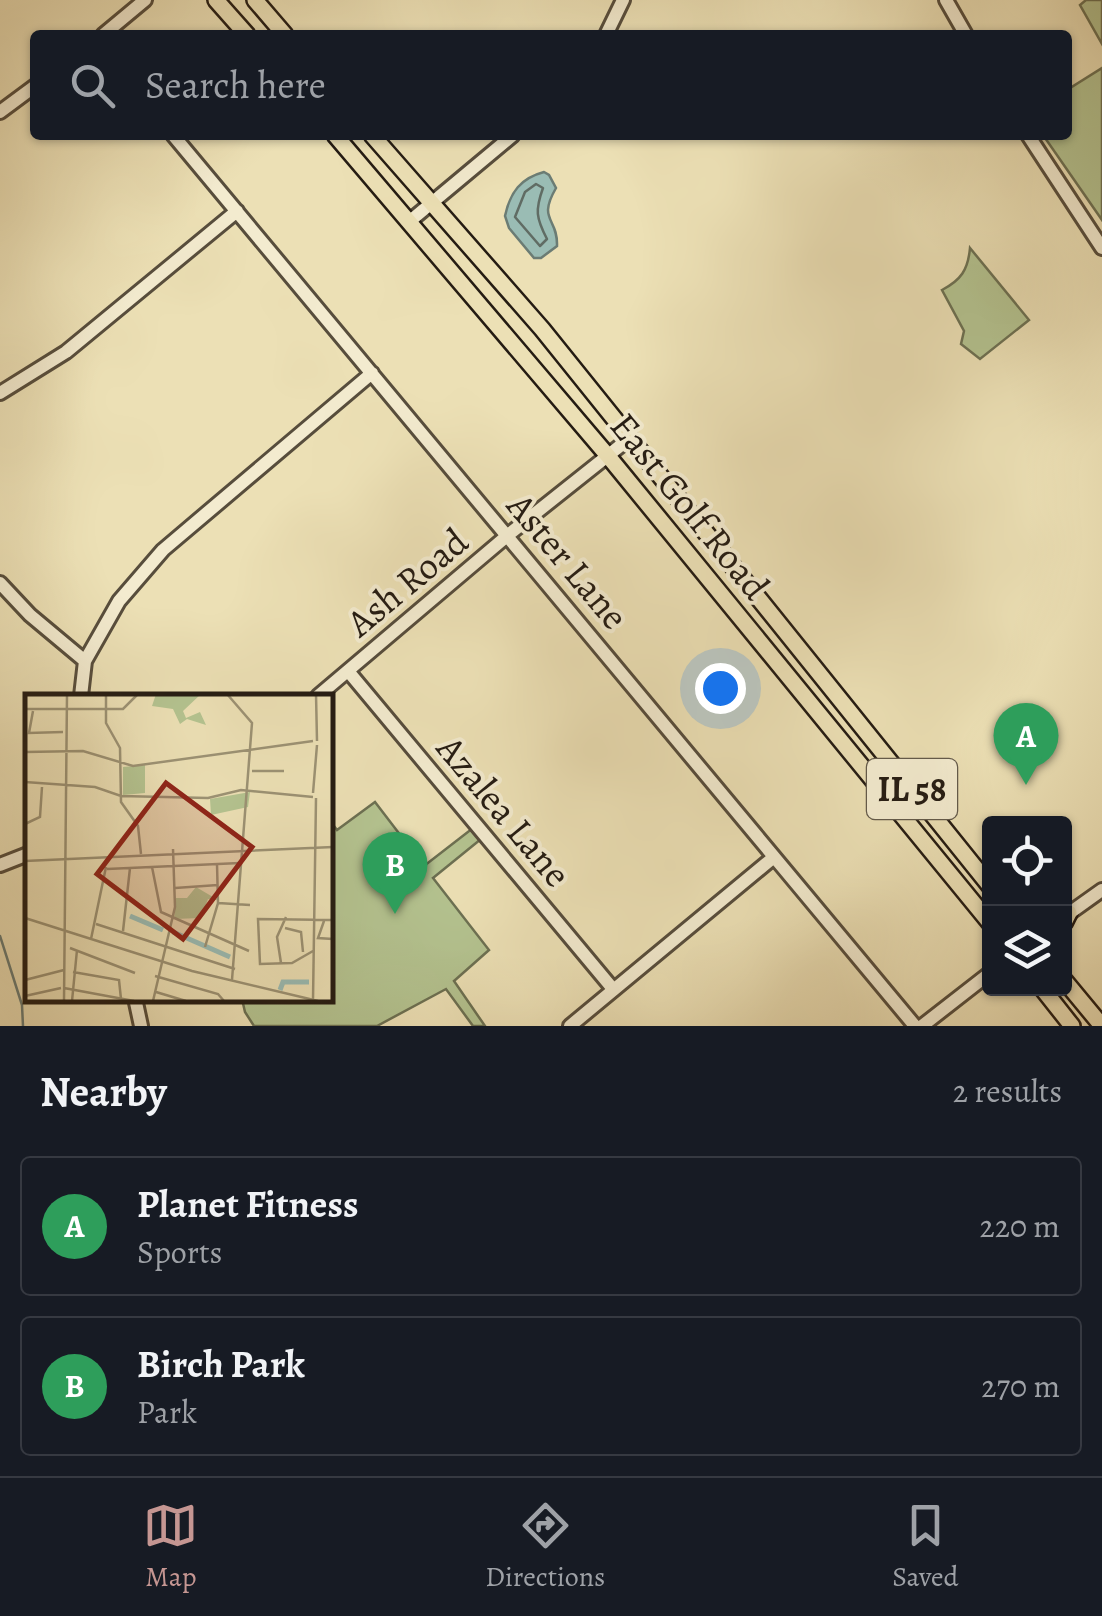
<!DOCTYPE html>
<html lang="en">
<head>
<meta charset="utf-8">
<style>
  body { margin:0; font-family:Alegreya,serif; background:#20242c; color:#f1f3f6 }
  .controls { position:absolute; right:30px; bottom:30px; display:grid; overflow:hidden; border-radius:10px; box-shadow:0 2px 8px #0004 }
  .controls button { width:90px; height:90px; display:grid; place-items:center; padding:0; border:0; border-bottom:2px solid #363941; background:#171b24; color:#f1f3f6; font:50px sans-serif }
  .you { position:absolute; left:720px; top:688px; width:35px; height:35px; margin:-25px; border:8px solid #fff; border-radius:50%; background:#1a73e8; box-shadow:0 0 0 15px #1a73e833 }
  .badge { display:grid; place-items:center; width:65px; height:65px; border-radius:50%; background:#c59692; color:#fff; font-size:32px; font-weight:700 }
  .pin { position:absolute; translate:-50% -82px; filter:drop-shadow(0 2px 5px #0008) }
  .pin::after { content:''; position:absolute; top:52px; width:35px; height:30px; background:inherit; clip-path:polygon(0 0,100% 0,50% 100%) }
  .list { margin:0; padding:0; list-style:none }
  h2 { display:flex; justify-content:space-between; align-items:center; height:130px; margin:0; padding:0 40px; font-size:42px }
  h2 small { font-size:32px; font-weight:400; color:#9ea1a6 }
  .list li { display:grid; grid-template-columns:65px 1fr auto; gap:30px; align-items:center; box-sizing:border-box; height:140px; margin:0 20px 20px; padding:0 20px; border:2px solid #363941; border-radius:10px }
  .list b { display:block; font-size:38px; white-space:nowrap }
  .list p { margin:0; font-size:32px; white-space:nowrap; color:#9ea1a6 }
  .list em { font-size:32px; font-style:normal; color:#9ea1a6 }
  .icon { flex:none; width:55px; height:55px; fill:none; stroke:currentColor; stroke-width:2; stroke-linecap:round; stroke-linejoin:round }
  .map { position:relative; flex:none; width:1102px; height:1026px; overflow:hidden }
  .search { position:absolute; background:#171b24; box-shadow:0 2px 8px #0004; left:30px; right:30px; top:30px; height:110px; display:flex; align-items:center; gap:25px; box-sizing:border-box; padding:0 35px; border-radius:10px; color:#9ea1a6; font-size:38px }
  .sheet { height:450px; background:#171b24 }
  nav { display:flex; justify-content:space-around; align-items:center; box-sizing:border-box; height:140px; border-top:2px solid #363941; background:#171b24; font-size:28px; color:#9ea1a6 }
  nav a { display:grid; justify-items:center; gap:5px }
  nav .on { color:#c59692 }
  .map>svg:first-child { display:block }
</style>
</head>
<body>
<div class="map">
<svg width="1102" height="1026" viewBox="0 0 1102 1026">
  <rect width="100%" height="100%" fill="#ece0b5"/>
  <filter id="stains"><feTurbulence type="fractalNoise" baseFrequency=".002" numOctaves="4"/><feColorMatrix values="0 0 0 0 .2 0 0 0 0 .09 0 0 0 0 .02 0 0 0 .5 -.17"/></filter>
  <radialGradient id="worn" r=".72"><stop offset=".6" stop-color="#630" stop-opacity="0"/><stop offset="1" stop-color="#630" stop-opacity=".3"/></radialGradient>
  <!-- green -->
  <path fill="#b4c390" stroke="#6c7052" stroke-width="2.5" d="M1086,0H1102V44L1080,5Z
    M1102,68V220L1043,135H1067V90Z
    M970,248L1029,320L980,359L961,344L964,331L942,290C961,280 968,270 970,248Z
    M375,802L424,866L473,828L481,839L433,878L489,950L454,981L485,1026H473L446,989L377,1026H254L245,1012L242,999L330,998V821L337,830Z"/>
  <!-- water -->
  <path fill="#9abcb4" stroke="#6b7c74" stroke-width="2.5" d="M544,172L549,175L556,188C537,221 558,217 557,246L541,258H534L509,228L505,216C510,192 521,178 544,172Z"/>
  <g fill="none" stroke-linecap="round" stroke-linejoin="round">
    <!-- shore -->
    <path stroke="#606c64" stroke-width="2.5" d="M536,184L543,188C535,210 536,218 547,239L540,246L515,217L525,192Z"/>
    <!-- stream -->
    <path stroke="#6b7c74" stroke-width="2.5" d="M0,936L22,1005L23,1026"/>
    <!-- minor casing -->
    <g stroke="#574d3c" stroke-width="18">
      <path id="minor" d="M946,0L966,35
        M103,35L145,0
        M606,35L623,0
        M0,112L35,86
        M173,135L915,1026
        M1028,135L1102,248
        M410,221L513,135
        M0,393L66,352L237,211
        M0,583L30,615L85,661
        M348,671L613,989
        M81,696L85,661L119,601L163,550L372,373
        M318,696L508,535L630,438
        M0,865L28,854
        M1064,917L1102,890
        M135,998L141,1026
        M570,1026L774,857
        M922,1026L990,973"/>
    </g>
    <!-- major casing -->
    <g stroke="#251c13" stroke-width="20">
      <path id="major" d="M216,0L247,35
        M255,0L285,35
        M335,135L608,456L990,923
        M372,135L542,329L990,886
        M1064,923L1069,913
        M1064,980L1102,1026
        M1042,988L1072,1026"/>
    </g>
    <!-- minor -->
    <use href="#minor" stroke="#f3ebcf" stroke-width="12"/>
    <!-- major -->
    <use href="#major" stroke="#ece0b5" stroke-width="15"/>
  </g>
  <g text-anchor="middle" stroke-width="8" stroke-linejoin="round" paint-order="stroke">
    <!-- shield labels -->
    <rect fill="#f3ebcf" stroke="#635a4b" stroke-width="2.5" x="867" y="759" width="90" height="60" rx="8"/>
    <g font-size="35" font-weight="bold" fill="#251c13">
      <text x="912" y="801">IL 58</text>
    </g>
    <!-- street labels -->
    <g font-size="38" fill="#251c13" stroke="#f3ebcf">
      <text transform="translate(690 506) rotate(51)" y="13">East Golf Road</text>
      <text transform="translate(568 561) rotate(50)" y="13">Aster Lane</text>
      <text transform="translate(407 582) rotate(-40)" y="13">Ash Road</text>
      <text transform="translate(504 811) rotate(50)" y="13">Azalea Lane</text>
    </g>
  </g>
  <!-- overview -->
  <g transform="translate(25 694)">
    <rect width="308" height="308" fill="#ece0b5"/>
    <path d="M131,0H176L158,17L161,24L175,18L181,31L162,25L155,30L148,15L127,12ZM120,71V99L98,101V73ZM225,98L223,113L186,121L185,105ZM171,193L193,206L183,205L176,224L149,225L151,204H162Z" fill="#b4c390"/>
    <path fill="none" stroke="#9abcb4" stroke-width="5" d="M105,222L138,236M148,238L205,263M255,296L258,288H284"/>
    <path fill="none" stroke="#9c9274" stroke-width="2.5" d="M81,0V29L95,54L96,108L113,132L116,160M202,0L227,29L207,286M291,0L292,47M0,15H98L113,0M8,17L4,39L38,38M0,58L58,57L108,72L288,47M227,77H259M0,88L70,93L96,102L183,104L216,96L288,103M288,99L292,51M0,130L15,123L17,93M0,167L308,153M127,173L136,218L224,257M82,175L215,169M150,194L193,191M193,209L225,211M0,224L167,277L293,307M299,227L293,244L308,245M71,230L210,275M260,234L276,238L278,258M98,237L105,174M66,245L81,173M180,253L193,209L192,170M45,254L110,279M288,257L267,269L235,270L233,225L308,226M256,269L252,243L261,223M48,278L94,286L96,305M130,282L193,300L199,307M0,286L39,276M39,294L109,307M131,298L161,307M0,302L36,294M288,306L291,104M39,307L42,0M47,307L52,256M128,307L150,213L148,155"/>
    <path fill="#8f2418" fill-opacity="0.15" stroke="#8f2418" stroke-width="5" d="M141,89L227,153L158,245L72,180Z"/>
    <rect width="308" height="308" fill="none" stroke="#251c13" stroke-width="5"/>
  </g>
  <rect width="100%" height="100%" filter="url(#stains)"/>
  <rect width="100%" height="100%" fill="url(#worn)"/>
</svg>
<div class="controls">
<button><svg class="icon" aria-label="locate" viewBox="0 0 24 24"><circle cx="12" cy="12" r="6"/><path d="M12 2v4M12 18v4M2 12h4M18 12h4"/></svg></button>
<button><svg class="icon" aria-label="layers" viewBox="0 0 24 24"><path d="M12 4l9 5-9 5-9-5zM3 14l9 5 9-5"/></svg></button>
</div>
<div class="you"></div>
<div class="pin badge" style="left:1026px;top:785px;background:#2e9e5b">A</div>
<div class="pin badge" style="left:395px;top:914px;background:#2e9e5b">B</div>
<div class="search"><svg class="icon" aria-label="search" viewBox="0 0 24 24"><circle cx="10" cy="10" r="6"/><path d="M15 15l6 6"/></svg>Search here</div>
</div>
<section class="sheet">
<h2>Nearby<small>2 results</small></h2>
<ul class="list">
<li><span class="badge" style="background:#2e9e5b">A</span><div><b>Planet Fitness</b><p>Sports</p></div><em>220 m</em></li>
<li><span class="badge" style="background:#2e9e5b">B</span><div><b>Birch Park</b><p>Park</p></div><em>270 m</em></li>
</ul>
</section>
<nav>
<a class="on"><svg class="icon" aria-label="map" viewBox="0 0 24 24"><path d="M3 6l6-2 6 2 6-2v14l-6 2-6-2-6 2zM9 4v14M15 6v14"/></svg>Map</a>
<a><svg class="icon" aria-label="directions" viewBox="0 0 24 24"><path d="M12 3l9 9-9 9-9-9zM9 14v-3h6M13 9l2 2-2 2"/></svg>Directions</a>
<a><svg class="icon" aria-label="saved" viewBox="0 0 24 24"><path d="M7 4h10v16l-5-4-5 4z"/></svg>Saved</a>
</nav>
</body>
</html>
